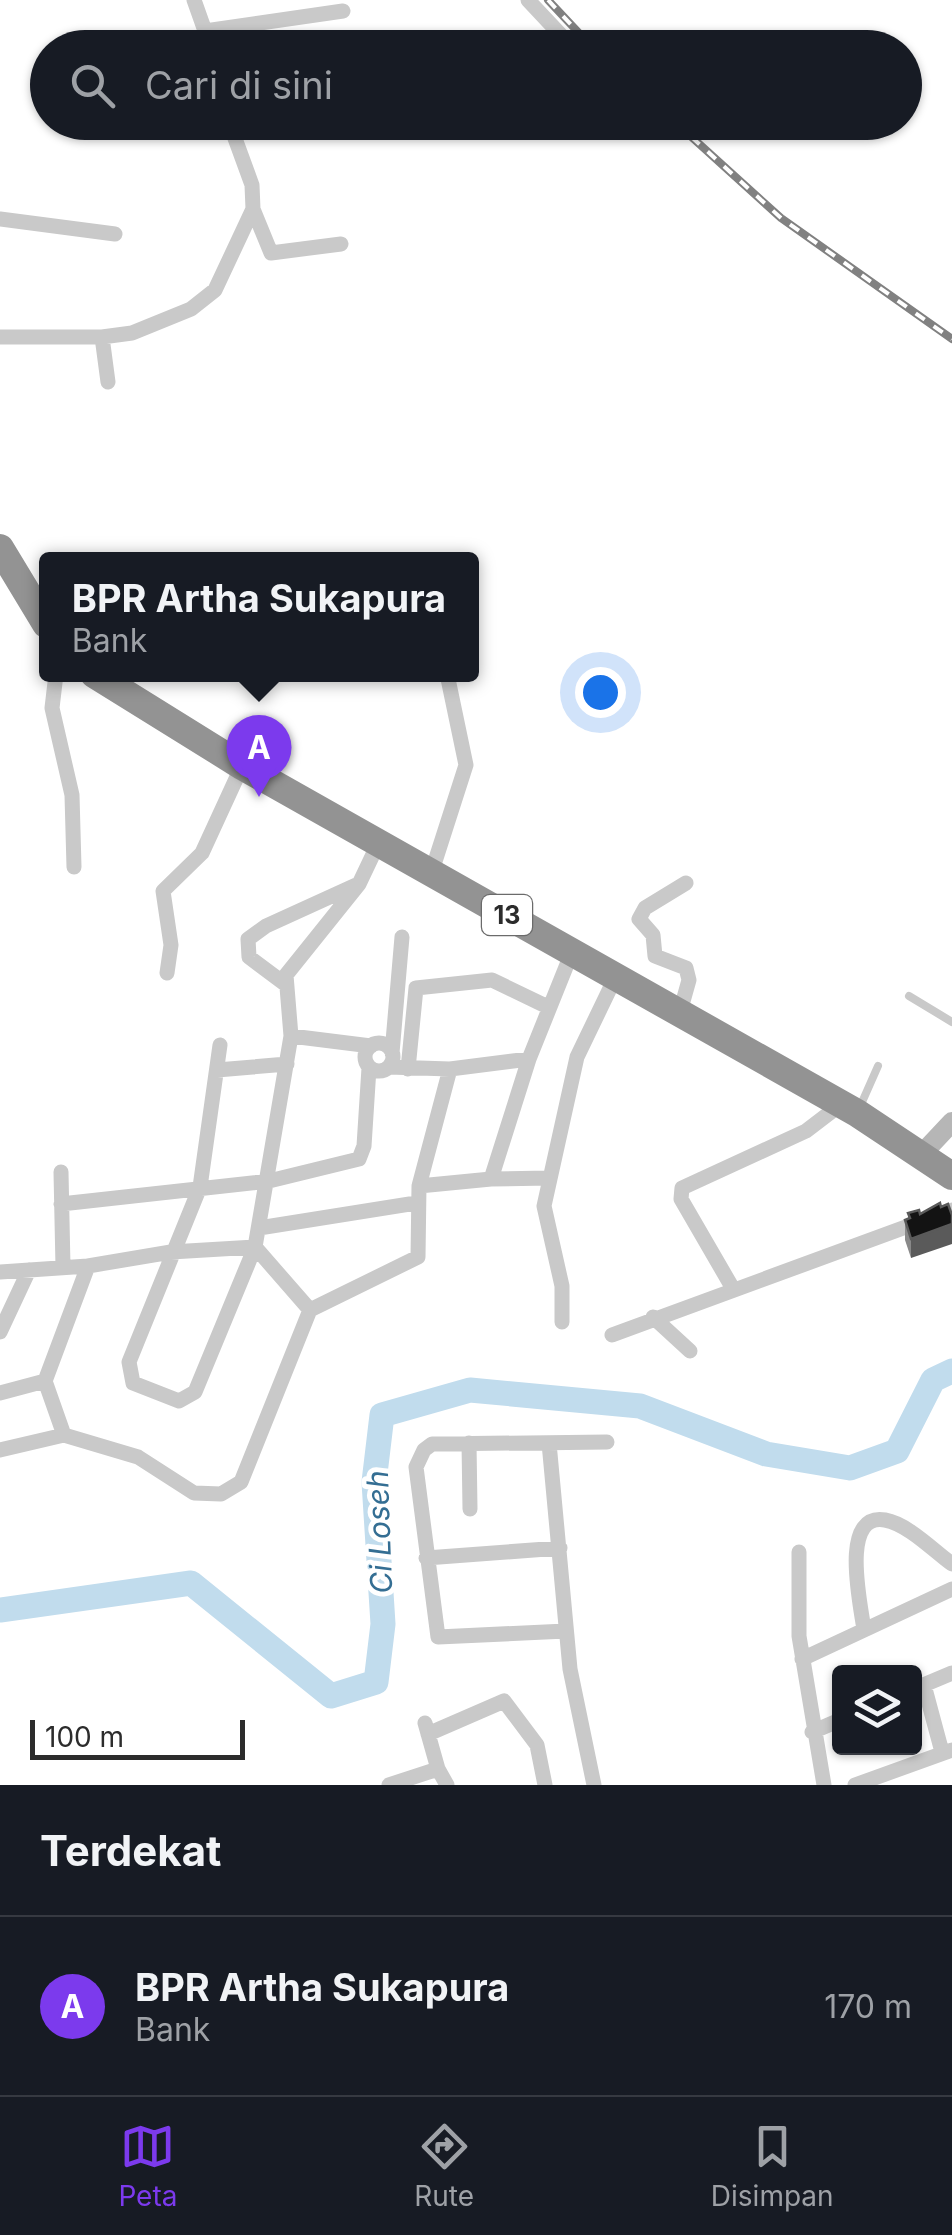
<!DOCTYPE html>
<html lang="id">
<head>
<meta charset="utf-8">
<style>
  body { margin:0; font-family:Inter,sans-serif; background:#242831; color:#f1f3f6 }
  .controls { position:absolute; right:30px; bottom:30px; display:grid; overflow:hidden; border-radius:10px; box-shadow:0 2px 8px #0004 }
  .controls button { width:90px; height:90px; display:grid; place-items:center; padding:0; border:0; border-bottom:2px solid #363941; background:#171b24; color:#f1f3f6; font:50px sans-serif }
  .scale { position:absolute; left:30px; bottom:25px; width:215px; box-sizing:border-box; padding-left:10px; border:5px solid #2c2c2c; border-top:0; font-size:28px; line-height:35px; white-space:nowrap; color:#2c2c2c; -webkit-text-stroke:8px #fff; paint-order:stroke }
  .you { position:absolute; left:600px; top:692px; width:35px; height:35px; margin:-25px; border:8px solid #fff; border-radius:50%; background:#1a73e8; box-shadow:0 0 0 15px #1a73e833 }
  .badge { display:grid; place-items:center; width:65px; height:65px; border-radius:50%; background:#7c3aed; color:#fff; font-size:32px; font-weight:700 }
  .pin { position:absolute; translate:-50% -82px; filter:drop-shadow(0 2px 5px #0008) }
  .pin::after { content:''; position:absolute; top:52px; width:35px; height:30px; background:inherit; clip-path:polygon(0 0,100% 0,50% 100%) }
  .popup { position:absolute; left:39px; top:552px; width:440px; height:130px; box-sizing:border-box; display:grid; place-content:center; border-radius:10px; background:#171b24; filter:drop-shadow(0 2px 8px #0005); font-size:32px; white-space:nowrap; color:#9ea1a6 }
  .popup b { font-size:38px; color:#f1f3f6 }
  .popup::after { content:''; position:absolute; left:50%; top:100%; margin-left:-20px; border:20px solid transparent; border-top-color:#171b24 }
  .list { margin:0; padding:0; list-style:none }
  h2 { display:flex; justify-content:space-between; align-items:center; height:130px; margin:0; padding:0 40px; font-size:42px }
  h2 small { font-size:32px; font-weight:400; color:#9ea1a6 }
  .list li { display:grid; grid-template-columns:65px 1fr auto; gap:30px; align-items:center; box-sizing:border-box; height:180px; padding:0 40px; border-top:2px solid #363941 }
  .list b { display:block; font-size:38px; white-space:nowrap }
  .list p { margin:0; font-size:32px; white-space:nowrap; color:#9ea1a6 }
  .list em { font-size:32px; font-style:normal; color:#9ea1a6 }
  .icon { flex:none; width:55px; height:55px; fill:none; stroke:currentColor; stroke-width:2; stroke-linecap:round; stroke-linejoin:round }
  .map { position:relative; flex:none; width:952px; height:1785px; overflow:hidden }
  .search { position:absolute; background:#171b24; box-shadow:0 2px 8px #0004; left:30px; right:30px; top:30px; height:110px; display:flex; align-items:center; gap:25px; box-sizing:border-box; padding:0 35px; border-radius:55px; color:#9ea1a6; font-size:38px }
  .sheet { height:310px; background:#171b24 }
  nav { display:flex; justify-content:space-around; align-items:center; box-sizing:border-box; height:140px; border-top:2px solid #363941; background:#171b24; font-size:28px; color:#9ea1a6 }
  nav a { display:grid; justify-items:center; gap:5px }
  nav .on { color:#7c3aed }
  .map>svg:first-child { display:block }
</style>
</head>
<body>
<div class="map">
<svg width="952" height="1785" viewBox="0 0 952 1785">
  <rect width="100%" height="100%" fill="#fff"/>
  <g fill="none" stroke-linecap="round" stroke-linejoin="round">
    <!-- river -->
    <path stroke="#c1dced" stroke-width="25" d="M0,1610L191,1583L331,1696L376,1682L383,1624L374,1482L382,1415L470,1390L640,1406L766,1454L850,1468L897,1451L933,1380L952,1371"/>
    <!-- lane -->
    <path stroke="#c9c9c9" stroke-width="8" d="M909,996L952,1022
      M859,1109L878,1066"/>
    <!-- street -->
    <path stroke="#c9c9c9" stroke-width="15" d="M194,0L205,31L343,11
      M528,0L573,48
      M253,209L271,253L341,244
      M0,219L115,234
      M0,337H102
      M108,382L102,337L132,333L191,309L215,290L253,209L252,185L229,122
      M56,674L52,708L72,795L74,867
      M431,874L466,765L447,674
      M167,973L171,945L163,891L202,853L242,766
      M285,984L249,957L248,939L266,926L356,885
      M680,1012L689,980L686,968L655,956L653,935L639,919L645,908L686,883
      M291,1036L371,1046
      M365 1057a14 14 0 1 1 28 0a14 14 0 1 1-28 0Z
      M220,1045L200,1187L129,1362L133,1383L179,1401L195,1392L255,1247L291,1036L286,975L359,884L378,844
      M392,1053L402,937
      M389,1067L450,1069L529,1059
      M408,1069L416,988L492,980L548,1007
      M217,1070L287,1064
      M61,1172L63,1267
      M491,1179L549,1178
      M419,1186L491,1179L529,1059L572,952
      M61,1204L269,1181L359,1159L364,1146L369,1068
      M259,1228L416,1203
      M0,1272L88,1266
      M732,1287L681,1199L682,1188L806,1131L840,1105
      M653,1317L690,1351
      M562,1322V1286L544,1206L577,1057L616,976
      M0,1332L29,1270
      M612,1335L952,1210
      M0,1393L45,1381
      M64,1435L45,1381L88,1266L171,1252L255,1247L310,1310
      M469,1443L470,1509
      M549,1443L570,1669L594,1785
      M0,1450L64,1435L138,1457L194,1493L221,1494L241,1482L310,1310L418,1257L419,1186L450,1069
      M799,1552V1636L824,1785
      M426,1558L560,1548
      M864,1630C861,1606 839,1512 885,1520C908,1524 934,1551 952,1564
      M566,1631L438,1637L416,1467L424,1450L432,1444L607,1442
      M802,1659L952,1589
      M924,1685L942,1752
      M914,1689L952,1673
      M425,1723L438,1769
      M812,1732L840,1720
      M428,1734L504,1701L537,1745L545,1785
      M389,1785L438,1769L447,1785
      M855,1785L952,1750"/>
    <!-- secondary -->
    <path stroke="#b6b6b6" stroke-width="20" d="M921,1155L952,1122"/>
    <!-- highway -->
    <path stroke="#939393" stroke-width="28" d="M0,548L46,624
      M94,674L242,766L857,1113L952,1176"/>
    <!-- rail casing -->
    <g stroke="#818181" stroke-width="8">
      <path id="rail" d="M548,0L593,48
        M675,122L781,218L952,339"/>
    </g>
    <!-- rail -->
    <use href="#rail" stroke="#fff" stroke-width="4" stroke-dasharray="11" stroke-linecap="butt"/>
  </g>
  <!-- wall -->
  <path fill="#898989" d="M908,1213L920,1214L911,1258L905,1240V1220L908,1219Z"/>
  <!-- shaded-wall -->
  <path fill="#5a5a5a" d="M952,1224V1244L911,1258V1239Z"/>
  <!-- building -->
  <path fill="#131313" stroke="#5a5a5a" stroke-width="2.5" d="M940,1203L941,1207L948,1204L952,1215V1224L911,1239L905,1220L910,1218L908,1213L919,1210L920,1214Z"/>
  <g text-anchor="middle" stroke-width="10" stroke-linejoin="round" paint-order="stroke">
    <!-- shield labels -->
    <rect fill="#fff" stroke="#6b6b6b" stroke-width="2.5" x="482" y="895" width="50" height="40" rx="8"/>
    <g font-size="25" font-weight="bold" fill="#2c2c2c">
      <text x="507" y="924">13</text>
    </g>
    <!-- water labels -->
    <g font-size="30" font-style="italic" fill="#346e93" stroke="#fff">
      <text transform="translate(380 1532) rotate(-92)" y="10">Ci Loseh</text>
    </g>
  </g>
</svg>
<div class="controls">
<button><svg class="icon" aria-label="layers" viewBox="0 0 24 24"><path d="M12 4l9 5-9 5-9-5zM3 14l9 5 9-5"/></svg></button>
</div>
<div class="scale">100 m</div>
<div class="you"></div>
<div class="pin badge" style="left:259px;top:797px">A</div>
<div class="popup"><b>BPR Artha Sukapura</b>Bank</div>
<div class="search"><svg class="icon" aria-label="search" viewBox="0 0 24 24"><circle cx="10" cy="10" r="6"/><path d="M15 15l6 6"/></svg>Cari di sini</div>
</div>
<section class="sheet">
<h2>Terdekat<small></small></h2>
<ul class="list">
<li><span class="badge">A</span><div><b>BPR Artha Sukapura</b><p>Bank</p></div><em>170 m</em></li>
</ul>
</section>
<nav>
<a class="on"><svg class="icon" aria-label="map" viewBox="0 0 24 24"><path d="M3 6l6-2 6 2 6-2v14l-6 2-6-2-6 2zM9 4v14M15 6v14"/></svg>Peta</a>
<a><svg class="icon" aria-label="directions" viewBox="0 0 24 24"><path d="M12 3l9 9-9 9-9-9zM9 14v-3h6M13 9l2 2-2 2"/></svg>Rute</a>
<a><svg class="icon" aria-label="saved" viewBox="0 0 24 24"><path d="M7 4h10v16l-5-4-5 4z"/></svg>Disimpan</a>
</nav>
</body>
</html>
